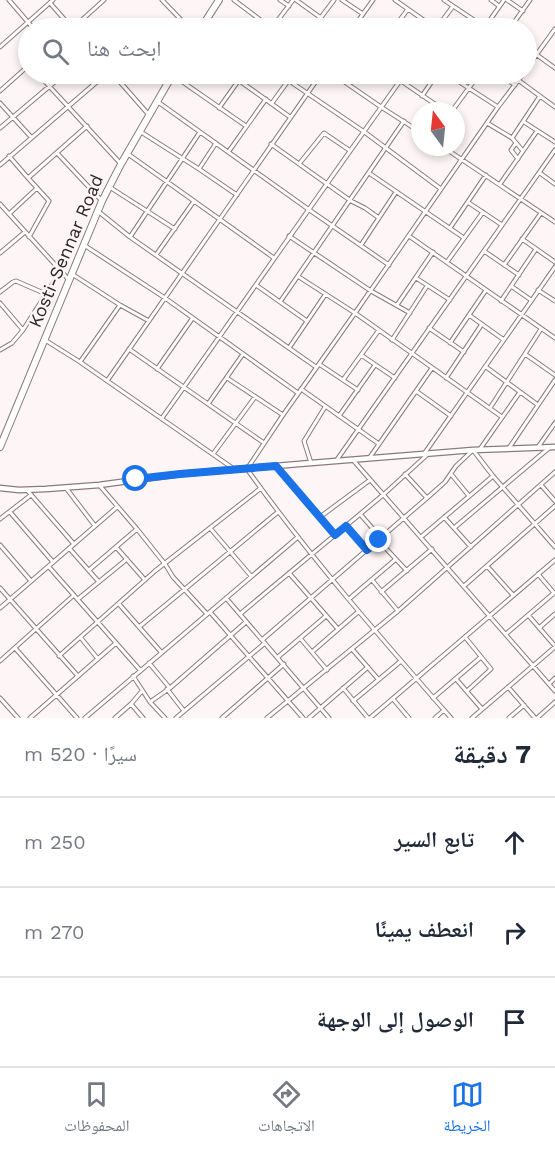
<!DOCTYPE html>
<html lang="ar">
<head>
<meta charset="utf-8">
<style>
  body { margin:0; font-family:"Work Sans","Noto Naskh Arabic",sans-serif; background:#f2f2f3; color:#1f2937; direction:rtl }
  .compass { position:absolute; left:411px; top:102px; width:54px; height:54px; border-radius:50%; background:#fff; box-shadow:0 3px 9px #0003; rotate:345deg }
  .stop { position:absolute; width:18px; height:18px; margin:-14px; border:4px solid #1a73e8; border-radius:50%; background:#fff }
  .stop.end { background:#1a73e8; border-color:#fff; box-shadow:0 2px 6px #0008 }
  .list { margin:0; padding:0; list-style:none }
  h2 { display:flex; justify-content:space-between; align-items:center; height:78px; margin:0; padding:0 24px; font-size:26px }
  h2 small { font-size:20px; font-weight:400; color:#747a83 }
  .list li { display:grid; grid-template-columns:39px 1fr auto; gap:18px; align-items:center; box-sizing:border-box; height:90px; padding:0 24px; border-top:2px solid #e0e1e3 }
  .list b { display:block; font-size:22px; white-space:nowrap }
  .list em { font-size:20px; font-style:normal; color:#747a83 }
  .icon { flex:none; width:33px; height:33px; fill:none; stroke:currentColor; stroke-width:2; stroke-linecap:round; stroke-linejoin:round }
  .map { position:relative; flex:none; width:555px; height:718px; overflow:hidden; direction:ltr }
  .search { position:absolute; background:#fff; box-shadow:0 3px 9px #0003; left:18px; right:18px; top:18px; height:66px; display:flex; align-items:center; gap:15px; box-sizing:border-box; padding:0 21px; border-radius:33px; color:#747a83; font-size:22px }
  .sheet { height:348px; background:#fff }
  nav { display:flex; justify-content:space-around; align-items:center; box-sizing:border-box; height:84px; border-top:2px solid #e0e1e3; background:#fff; font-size:16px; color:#747a83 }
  nav a { display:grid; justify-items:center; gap:3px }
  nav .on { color:#1a73e8 }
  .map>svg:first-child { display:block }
</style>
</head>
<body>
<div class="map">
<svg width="555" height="718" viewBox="0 0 555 718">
  <rect width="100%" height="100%" fill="#fef6f6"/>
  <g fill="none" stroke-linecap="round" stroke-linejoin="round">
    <!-- street casing -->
    <g stroke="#8c7a7b" stroke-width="5">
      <path id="street" d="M9,0L33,28
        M162,0L189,28
        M234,0L271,28
        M280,0L289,6
        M296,0L321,18
        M342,0L363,14
        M395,0L435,28
        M444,0L486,28
        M491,0L499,6
        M507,0L523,11
        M50,3L72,28
        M207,23L215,28
        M485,27L504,0
        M73,28L104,0
        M272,28L293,0
        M313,28L334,0
        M353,28L373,0
        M394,28L408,9
        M437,28L453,6
        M510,28L530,0
        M0,47L53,0
        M537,55L555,68
        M526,69L555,29
        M38,74L121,164
        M113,74L149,115
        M230,74L290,117
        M279,74L363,131L441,189
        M333,74L381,107L420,132
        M391,74L445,111
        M447,74L498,107
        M499,74L515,85
        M174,76L246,126
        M518,80L555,107
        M0,91L28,66
        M422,96L437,74
        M158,102L308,209L389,265
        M0,103L31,137
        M272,103L288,81
        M219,108L239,80
        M452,111L479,74
        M524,122L555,142
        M487,123L512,138L523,151
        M0,128L64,74
        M141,132L199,169L237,195
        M512,138L540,96
        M516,143L511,150L518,159
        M271,144L351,201L365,208L379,218
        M443,147L555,222
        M229,151L266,99
        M57,153L101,200
        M128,154L274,258
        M9,156L28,178L87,126
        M299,164L324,133L349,150
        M0,165L106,74
        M199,169L216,143
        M369,173L464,238
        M540,173L555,184
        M28,178L49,201L29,237
        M500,184L537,131
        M111,188L175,229
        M469,203L502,225
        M0,204L69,280
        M99,212L130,237L316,367
        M9,214L37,188
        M450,228L486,175
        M289,236L371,291L410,313
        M409,236L555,338
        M130,237L200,132
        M522,239L555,262
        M84,245L165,298L298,393
        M361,245L396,192
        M484,251L519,275
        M0,253L25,232
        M156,255L194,201
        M447,262L483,212
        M504,265L541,213
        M72,274L120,305L149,321
        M299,277L355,313L502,417
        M416,278L450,300
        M256,285L307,321
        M511,286L531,300
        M538,290L555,301
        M0,292L13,282L16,281L46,294
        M501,301L536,249
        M280,302L404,121
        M0,303L23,330
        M397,305L433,252
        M469,315L504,340
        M429,328L464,352
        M45,340L80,362L234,469
        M392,340L427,286
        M450,343L486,290
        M289,348L325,295
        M129,349L264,443
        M0,350L12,343L23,330L60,272
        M525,354L555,375
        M361,355L395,378
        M80,362L120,305
        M319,364L358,390
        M486,367L538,405
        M157,369L192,319
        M227,378L283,415
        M446,378L482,324
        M343,380L379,330
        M107,381L321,74
        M301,389L379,444
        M416,391L451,416
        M208,404L243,354
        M490,408L541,329
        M339,416L375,365
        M162,418C243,304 323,188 405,74
        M538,447L555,423
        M509,448L555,380
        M480,449L520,392
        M213,454L255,397
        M424,454L555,267
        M370,457L432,368
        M353,460L555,691
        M336,461L555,150
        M311,463L304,441L325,407
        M276,466L335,535
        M405,474L427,498
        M451,474L469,496
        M541,485L555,501
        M100,486L137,529L165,564L173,577L207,614
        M66,488L95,526
        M27,490L73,543
        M10,512L53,562
        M360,514L381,538
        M320,517L370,480
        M444,517L471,547
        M0,519L31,495
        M346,526L367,550
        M210,528L251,576
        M454,528L549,448
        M421,537L493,476
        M379,541L407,571
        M0,545L31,581
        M116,547L145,580
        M69,548L99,582
        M487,566L513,595
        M49,567L140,670
        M89,570L137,529
        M289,573L338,629
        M538,574L554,593
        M372,580L398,611
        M464,586L555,506
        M0,588L78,676
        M381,592L432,549
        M226,598L329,718
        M78,599L127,559
        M349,599L396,559
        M119,604L161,652
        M0,608L117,507
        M210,612L303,718
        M240,614L383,495L428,454
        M529,616L555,646
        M139,627L278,512
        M539,628L555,614
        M506,634L554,593
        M465,637L491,669L467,691
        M81,638L98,659
        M300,638L327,670
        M262,640L427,498L445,482L456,466L473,450L493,476L555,547
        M15,648L77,718
        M352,649L378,679
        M312,652L358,612
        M59,656L155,571L261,488
        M278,657L326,616
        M0,661L74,595
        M149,663L169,687
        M133,676L150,702L165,718
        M456,679L482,709
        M549,684L555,678
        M508,687L535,718
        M343,688L368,718
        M167,689L184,711
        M0,698L18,718
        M433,698L481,657
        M393,699L409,718
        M353,701L401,661
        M150,702L170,688L246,622
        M131,704L143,718
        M30,718L116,643
        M85,718L298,537
        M115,718L131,704L142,691
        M176,718L265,643
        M222,718L284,664
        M267,718L398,611L555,472
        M309,718L368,667
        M370,718L555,560
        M435,718L444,710
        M451,718C380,637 309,556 247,469L283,415L355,313L498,107L523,74
        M472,718L555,647
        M509,718L524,705
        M537,718L555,702"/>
    </g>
    <!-- secondary casing -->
    <g stroke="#8c7a7b" stroke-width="7">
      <path id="secondary" d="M0,488L19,490L46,489L99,485L180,474L311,463L473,450L555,447"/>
    </g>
    <!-- highway casing -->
    <g stroke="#8c7a7b" stroke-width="8">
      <path id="highway" d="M201,28L219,0
        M0,447L102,201L121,164L173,74"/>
    </g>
    <!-- street -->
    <use href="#street" stroke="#fff" stroke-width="3"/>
    <!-- secondary -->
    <use href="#secondary" stroke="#fff" stroke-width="4.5"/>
    <!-- highway -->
    <use href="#highway" stroke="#fff" stroke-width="6"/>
  </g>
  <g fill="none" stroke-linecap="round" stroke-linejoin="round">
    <!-- route -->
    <path stroke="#1a73e8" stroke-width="8" d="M136,479L180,474L276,466L335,535L346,526L367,550L379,540"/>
  </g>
  <g text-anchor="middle" stroke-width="4.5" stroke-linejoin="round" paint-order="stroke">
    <!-- street labels -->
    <g font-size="18" fill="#2e2727" stroke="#fef6f6">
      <text transform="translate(66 251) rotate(-67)" y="6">Kosti-Sennar Road</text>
    </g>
  </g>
</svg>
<svg class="compass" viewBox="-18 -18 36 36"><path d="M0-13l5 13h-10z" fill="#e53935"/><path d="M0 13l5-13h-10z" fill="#747a83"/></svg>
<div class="stop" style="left:136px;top:479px"></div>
<div class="stop end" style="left:379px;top:540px"></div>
<div class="search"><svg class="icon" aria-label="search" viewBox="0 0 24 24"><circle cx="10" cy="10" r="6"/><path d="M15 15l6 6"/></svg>ابحث هنا</div>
</div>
<section class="sheet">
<h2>7 دقيقة<small>سيرًا · 520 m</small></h2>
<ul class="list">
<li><svg class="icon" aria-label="ahead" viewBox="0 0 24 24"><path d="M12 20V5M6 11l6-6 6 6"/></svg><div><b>تابع السير</b></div><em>250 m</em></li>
<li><svg class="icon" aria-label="right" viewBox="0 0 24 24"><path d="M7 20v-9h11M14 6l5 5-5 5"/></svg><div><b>انعطف يمينًا</b></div><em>270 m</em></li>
<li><svg class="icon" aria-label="arrive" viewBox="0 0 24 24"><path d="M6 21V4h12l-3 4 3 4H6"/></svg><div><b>الوصول إلى الوجهة</b></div></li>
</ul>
</section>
<nav>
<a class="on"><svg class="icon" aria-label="map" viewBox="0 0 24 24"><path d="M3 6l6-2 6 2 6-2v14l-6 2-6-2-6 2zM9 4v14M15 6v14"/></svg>الخريطة</a>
<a><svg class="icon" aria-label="directions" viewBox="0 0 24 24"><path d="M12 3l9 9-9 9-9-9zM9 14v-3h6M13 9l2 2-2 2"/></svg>الاتجاهات</a>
<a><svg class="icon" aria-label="saved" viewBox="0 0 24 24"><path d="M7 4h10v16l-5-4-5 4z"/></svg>المحفوظات</a>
</nav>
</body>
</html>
